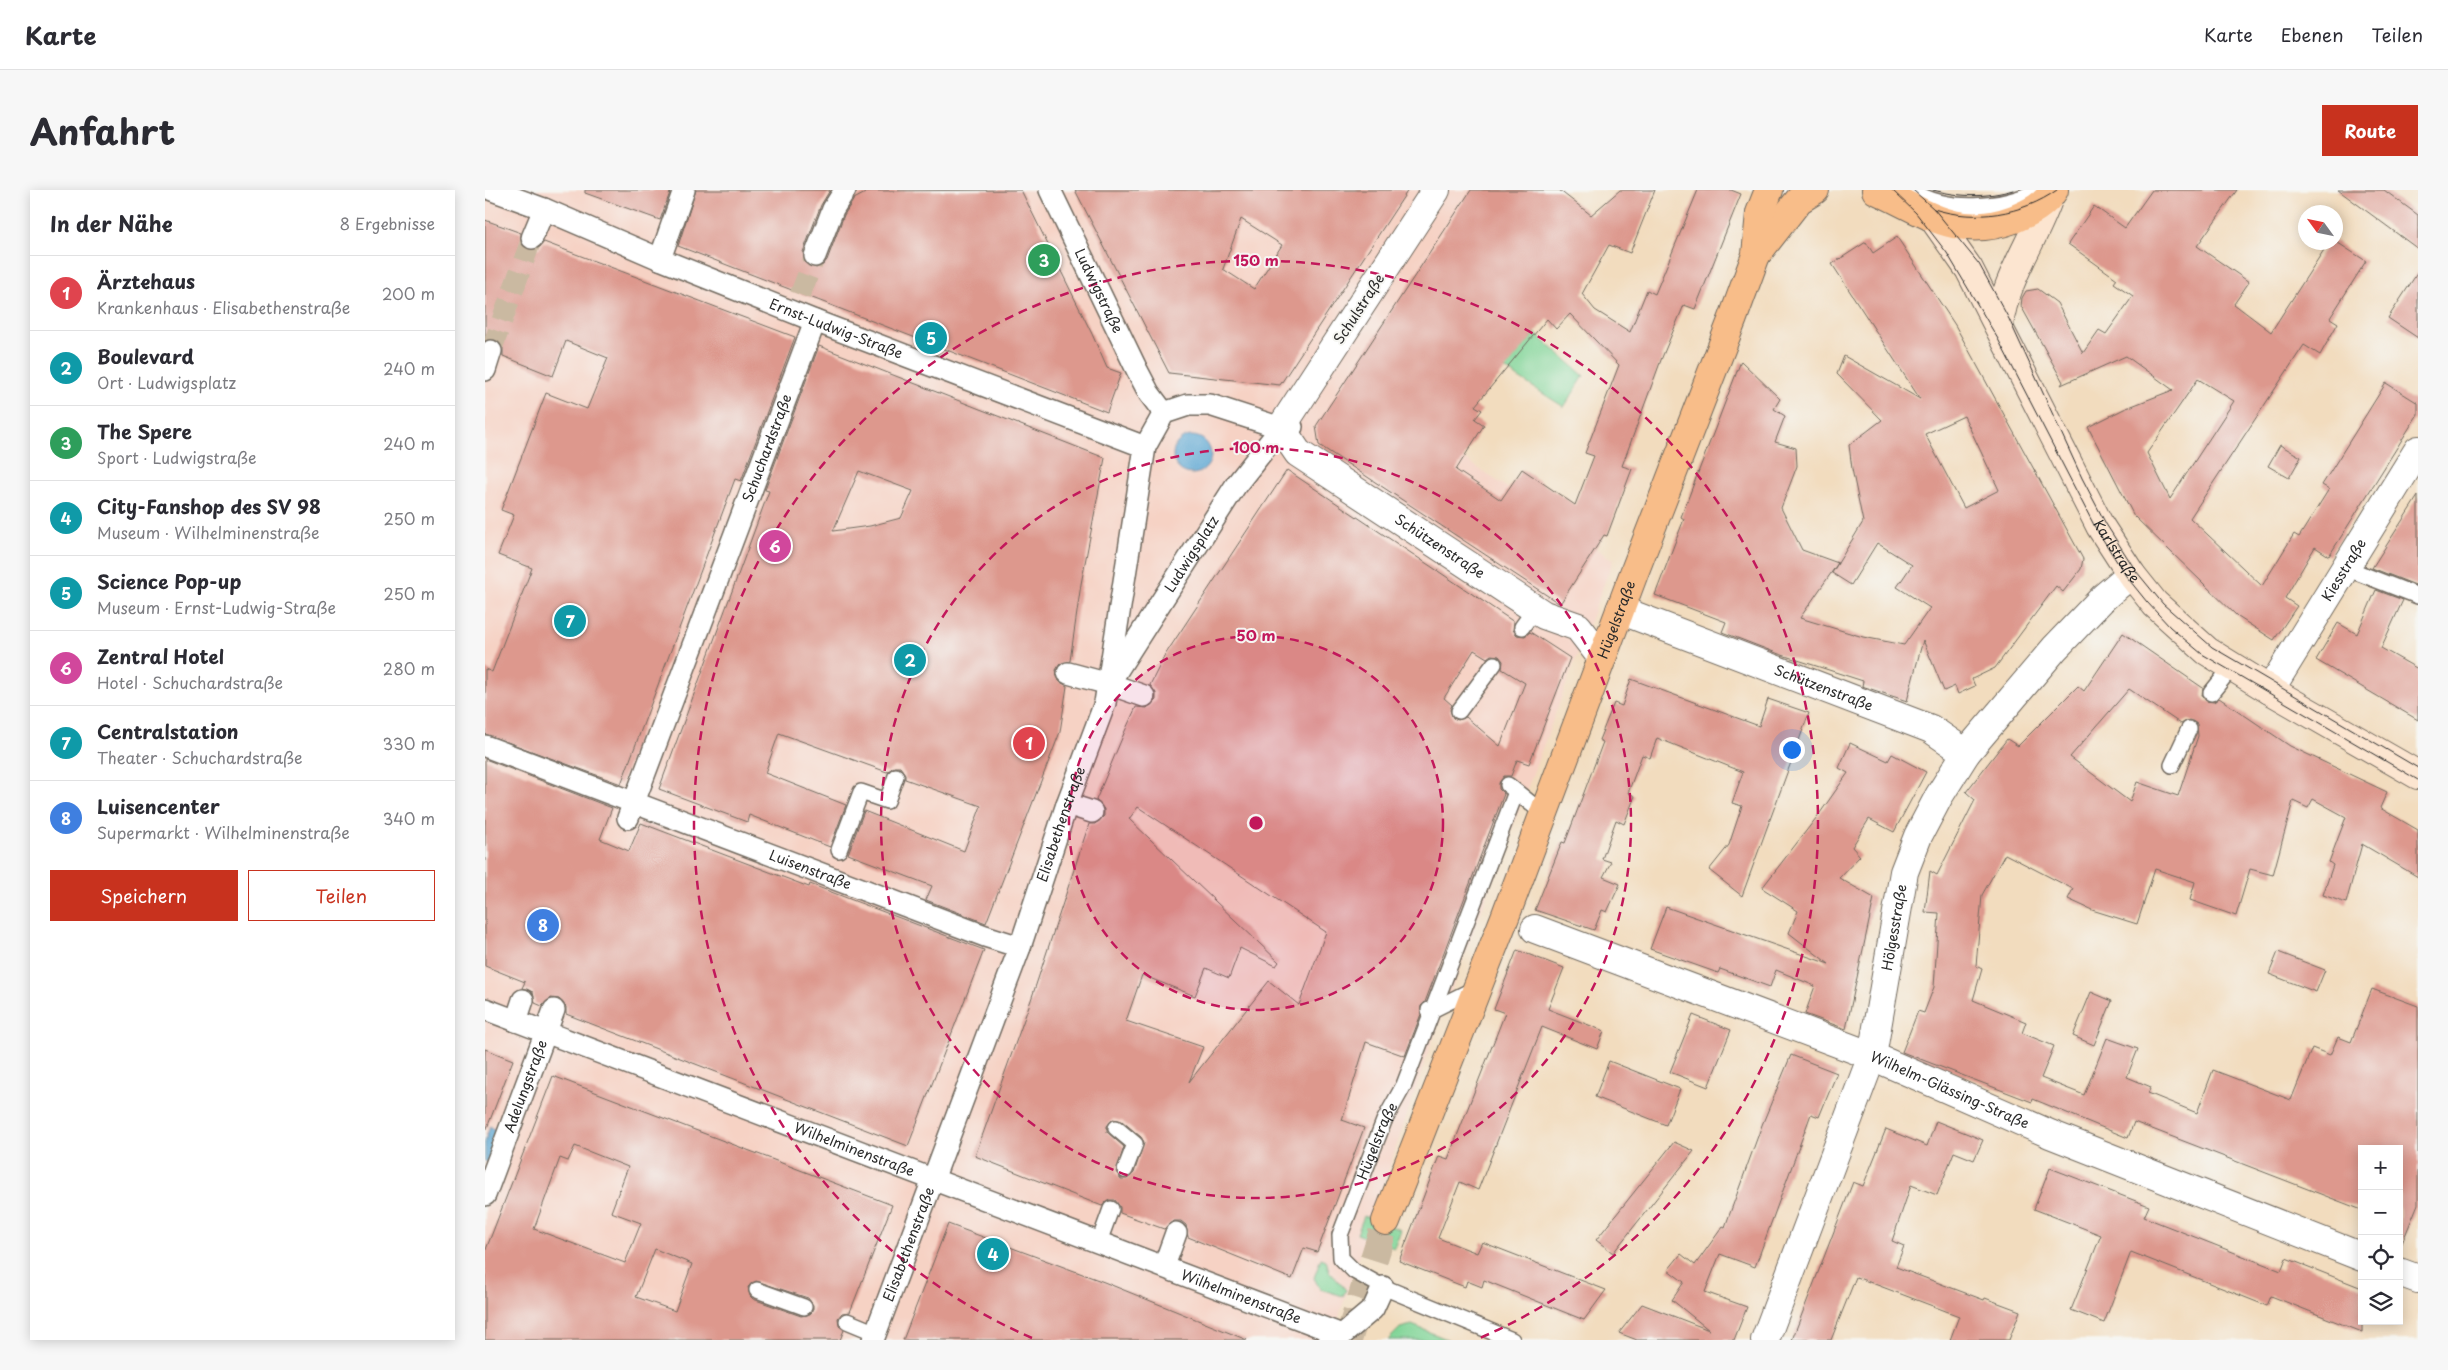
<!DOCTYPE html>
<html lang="de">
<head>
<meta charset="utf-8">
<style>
  body { margin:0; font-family:"Playpen Sans",sans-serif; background:#f7f7f7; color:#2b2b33 }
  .controls { position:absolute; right:15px; bottom:15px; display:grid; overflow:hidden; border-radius:0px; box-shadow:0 2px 12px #0003 }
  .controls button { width:45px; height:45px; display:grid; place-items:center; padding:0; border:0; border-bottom:1px solid #e1e1e2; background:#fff; color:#2b2b33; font:25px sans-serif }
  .compass { position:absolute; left:1813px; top:15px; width:45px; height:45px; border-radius:50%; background:#fff; box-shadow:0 2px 12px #0003; rotate:303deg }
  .you { position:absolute; left:1306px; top:559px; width:18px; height:18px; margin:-12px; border:4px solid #fff; border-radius:50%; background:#1a73e8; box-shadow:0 0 0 8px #1a73e833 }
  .badge { display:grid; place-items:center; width:32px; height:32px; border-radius:50%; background:#c8321e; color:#fff; font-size:16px; font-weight:700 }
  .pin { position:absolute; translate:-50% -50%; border:2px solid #fff; box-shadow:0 1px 5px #0006 }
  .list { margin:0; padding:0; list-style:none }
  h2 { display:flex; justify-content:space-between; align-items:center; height:65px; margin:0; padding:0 20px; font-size:21px }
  h2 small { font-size:16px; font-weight:400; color:#7c7c81 }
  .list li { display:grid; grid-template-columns:32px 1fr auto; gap:15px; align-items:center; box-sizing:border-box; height:75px; padding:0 20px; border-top:1px solid #e1e1e2 }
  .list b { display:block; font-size:19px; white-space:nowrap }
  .list p { margin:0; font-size:16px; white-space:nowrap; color:#7c7c81 }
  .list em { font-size:16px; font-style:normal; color:#7c7c81 }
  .actions { display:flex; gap:10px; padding:15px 20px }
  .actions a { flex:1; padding:11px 0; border:1px solid #c8321e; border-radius:0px; text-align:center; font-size:18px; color:#c8321e }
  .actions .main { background:#c8321e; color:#fff }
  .icon { flex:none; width:28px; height:28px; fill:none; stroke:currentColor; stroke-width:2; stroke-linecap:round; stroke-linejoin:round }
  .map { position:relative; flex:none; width:1933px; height:1150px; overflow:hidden; border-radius:0px }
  header { display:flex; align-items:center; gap:30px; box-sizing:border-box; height:70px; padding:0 25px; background:#fff; border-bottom:1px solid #e1e1e2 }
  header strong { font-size:24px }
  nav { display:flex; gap:28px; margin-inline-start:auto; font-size:18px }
  .intro { display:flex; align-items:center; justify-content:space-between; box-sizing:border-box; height:120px; padding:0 30px }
  h1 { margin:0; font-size:35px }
  .button { padding:12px 22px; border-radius:0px; background:#c8321e; color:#fff; font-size:18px; font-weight:700 }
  main { display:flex; gap:30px; padding:0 30px }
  aside { flex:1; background:#fff; border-radius:0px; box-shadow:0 2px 12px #0003 }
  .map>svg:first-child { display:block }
</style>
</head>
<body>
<header>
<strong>Karte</strong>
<nav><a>Karte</a><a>Ebenen</a><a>Teilen</a></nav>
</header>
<div class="intro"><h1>Anfahrt</h1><a class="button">Route</a></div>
<main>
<aside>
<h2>In der Nähe<small>8 Ergebnisse</small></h2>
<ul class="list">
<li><span class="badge" style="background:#e0444e">1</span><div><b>Ärztehaus</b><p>Krankenhaus · Elisabethenstraße</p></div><em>200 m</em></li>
<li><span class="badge" style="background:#0f9aa8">2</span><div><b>Boulevard</b><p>Ort · Ludwigsplatz</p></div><em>240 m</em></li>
<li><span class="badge" style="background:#2e9e5b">3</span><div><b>The Spere</b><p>Sport · Ludwigstraße</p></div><em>240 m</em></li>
<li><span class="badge" style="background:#0f9aa8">4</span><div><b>City-Fanshop des SV 98</b><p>Museum · Wilhelminenstraße</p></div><em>250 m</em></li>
<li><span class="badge" style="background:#0f9aa8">5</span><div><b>Science Pop-up</b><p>Museum · Ernst-Ludwig-Straße</p></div><em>250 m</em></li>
<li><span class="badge" style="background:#d1479c">6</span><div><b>Zentral Hotel</b><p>Hotel · Schuchardstraße</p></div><em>280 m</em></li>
<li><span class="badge" style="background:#0f9aa8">7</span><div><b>Centralstation</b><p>Theater · Schuchardstraße</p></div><em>330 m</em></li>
<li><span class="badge" style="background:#3f7fe0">8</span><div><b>Luisencenter</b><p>Supermarkt · Wilhelminenstraße</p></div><em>340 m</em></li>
</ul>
<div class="actions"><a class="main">Speichern</a><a>Teilen</a></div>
</aside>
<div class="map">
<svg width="1933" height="1150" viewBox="0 0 1933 1150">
  <rect width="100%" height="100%" fill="#f6f6f2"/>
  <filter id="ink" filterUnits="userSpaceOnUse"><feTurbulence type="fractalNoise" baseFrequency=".02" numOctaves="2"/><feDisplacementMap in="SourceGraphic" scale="10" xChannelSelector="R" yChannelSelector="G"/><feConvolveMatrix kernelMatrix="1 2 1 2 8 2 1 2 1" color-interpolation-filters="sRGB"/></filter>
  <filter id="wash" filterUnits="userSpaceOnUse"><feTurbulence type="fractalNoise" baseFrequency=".0096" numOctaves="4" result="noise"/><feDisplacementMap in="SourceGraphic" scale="20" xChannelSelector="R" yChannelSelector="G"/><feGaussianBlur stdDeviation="1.12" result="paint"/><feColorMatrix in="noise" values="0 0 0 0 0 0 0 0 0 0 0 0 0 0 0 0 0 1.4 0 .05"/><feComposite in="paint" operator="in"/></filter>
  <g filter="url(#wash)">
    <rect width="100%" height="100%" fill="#f2dcbe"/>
    <!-- built -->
    <path fill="#f6d2c4" d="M0,0H1061L921,229L1128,370L944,860L846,1150H0Z"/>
    <!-- green -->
    <path fill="#80d496" stroke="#568060" d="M1050,143L1099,186L1079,217L1020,179Z
      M879,1026L916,1040L909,1058L872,1044Z
      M836,1068L841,1070L844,1081L861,1100L858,1106L835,1099L829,1088Z
      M927,1135L964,1150H903L915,1138Z"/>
    <!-- water -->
    <path fill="#5aa5d2" stroke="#42687e" d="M688 265a19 19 0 1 1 38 0a19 19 0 1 1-38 0Z
      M5,936L16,944L5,974L0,971V951Z"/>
    <g id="blocks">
      <!-- building -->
      <path fill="#dd988d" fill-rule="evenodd" d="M100,0H186L175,30L100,3Z
        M211,0H345L336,15L318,62L320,73L331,78L337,76L342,70L359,25L369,9L384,1L536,0L607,144L622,178L636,183L622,222L193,56Z
        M590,0H923L795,195L684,183ZM756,29L797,55L769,99L738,79Z
        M986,0H1074L1106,25L1135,0H1170L1145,63L1124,55L1097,104L1110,120L1145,142L1162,100L1170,104L1213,0H1246L1256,4L1210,119L1199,115L1176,170L1137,276L1147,279L1122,346L1119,345L1075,414L834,255L831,236ZM1085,124L1134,175L1100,263L1109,266L1090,315L1037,279L1016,310L971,280L999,235L990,229L997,220L990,216L1062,129L1071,139Z
        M1667,0H1752L1712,56L1764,92L1749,114L1786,142L1844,52H1850V51L1881,71L1845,128L1853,133L1835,165L1819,155L1705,328L1777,396L1809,344L1814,347L1844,299L1837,295L1901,193L1933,213V224L1844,366L1830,357L1800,408L1812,416L1789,450L1753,427L1649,326L1603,237L1639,219L1688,200L1641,166L1576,195L1578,192L1536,116L1537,108L1541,101L1553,99L1572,113L1598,163L1614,140L1621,144L1648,106L1629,93L1632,89L1583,54L1609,16L1640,38ZM1713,189L1749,211L1685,309L1662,263Z
        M1853,0H1899L1933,25V59Z
        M0,30L36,43L37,55L43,60L54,58L59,52L310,147L256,291L250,289L136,594L0,544V479L7,482L47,378L13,365L29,325L16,320L61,203L102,219L123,168L81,151L68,186L18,166V158L10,149L0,150Z
        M1412,47L1470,135L1598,369L1596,379L1578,402L1571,396L1510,478L1487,489L1490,496L1473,504L1470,496L1459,501L1438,450L1422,511L1377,496L1378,491L1294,464L1237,442L1241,432L1170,405L1199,329L1196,327L1256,171L1295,209L1289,219L1300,226L1290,252L1311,258L1312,276L1296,318L1317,360L1353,373L1315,428L1378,447L1419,455L1445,418L1412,397L1427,375L1392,353L1366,395L1347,383L1378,332L1367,279L1364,255L1397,230L1352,184L1359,166L1435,209L1347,74L1381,52L1388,63ZM1479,226L1514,300L1479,318L1440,244Z
        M1933,82V148L1903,128Z
        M334,156L620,268L596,394L585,471L575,474L571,480L574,491L582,496L575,542L501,733L441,710L447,696L363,664L379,621L479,661L496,616L420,589V584L415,577H409L402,582L294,543L280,583L361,615L345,657L264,625L262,632L174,599L284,301L280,300ZM374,281L428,301L416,328L385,336L348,341Z
        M1795,255L1816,267L1804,288L1783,276Z
        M802,280L1029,432L1028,440L1032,445L1040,446L1045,442L1085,468L1044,574L1032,570L1026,586H1019L1014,593V599L1019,604L940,812L936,816V824L920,866L881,852L857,930L879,938L832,1062L819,1058L807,1089L703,1047L701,1035L696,1031H688L679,1039L635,1023V1017L630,1010H624L617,1016L490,966L546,810L604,634H610L619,626V619L611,610L640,541L651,517L662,518L671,510V503L665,495L680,465ZM989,460L1002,468L1006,465L1014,466L1018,471L1017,479L1040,493L1015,556L981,527L973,530L968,528L965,520L967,515L959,508ZM653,617L841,742L814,815L784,791L704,892L718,857L641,831L657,785L710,806L721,778L744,788L755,758L791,776L794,772L644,629ZM628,929L637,931L656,947L659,952L649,983L642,989H636L631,982L639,957L622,942V936Z
        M1933,306V396L1887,378Z
        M1891,400L1918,410L1896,458L1933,479V530L1831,470L1853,433L1872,444Z
        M1638,443L1718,498L1717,506L1721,511L1729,512L1734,508L1805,556L1902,602L1895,618L1933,640V687L1877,654L1861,713L1838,705L1848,675L1844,672L1861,627L1828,609L1823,618L1808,611L1788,685L1765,679L1751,726L1705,710L1710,692L1670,679L1652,734L1607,720L1583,709L1588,699L1520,664L1497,705L1491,776L1497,779L1488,810L1541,832L1537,843L1569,856L1556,888L1599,905L1622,848L1653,859L1642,887L1666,897L1663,903L1712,923L1728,880L1806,910L1827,858L1845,865L1853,847L1866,852L1887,799L1933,816V1014L1915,1058L1914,959H1877V1020L1649,932L1643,948L1548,909L1547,912L1417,862L1433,821L1439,823L1449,797L1454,723L1440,722L1445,681L1452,685L1490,610L1481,602L1522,549L1533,556L1593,496L1599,501ZM1644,499L1696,534L1704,530L1712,534L1713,546L1693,606L1652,592L1645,612L1585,567Z
        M1146,489L1274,536L1283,509L1324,523L1257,706L1224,680L1244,655L1257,616L1247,613L1258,582L1172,548L1165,568L1157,565L1143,603L1150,606L1139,634L1131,630L1117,669L1126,672L1118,687L1135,694L1122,722L1117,720L1109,740L1050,720L1077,652L1080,653L1118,552L1114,550L1129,513L1137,516Z
        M1365,553L1403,571L1407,564L1441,582L1409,642L1384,629L1367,657L1375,666L1354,688L1389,708L1361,839L1320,824L1330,796L1291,780L1285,797L1235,779L1233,783L1165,759L1181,717L1344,774L1304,743L1313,721L1277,698L1335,623L1363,583L1354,578Z
        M0,569L127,618L115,649L144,661L156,633L324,697L325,694L499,760L423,956L81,824V817L74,809L66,808L57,816L50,813L48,802L37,798L40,792L0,776Z
        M1032,760L1079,778L1063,819L1119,841L1112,859L1057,837L993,1000L975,992L953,1048L992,1063L997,1052L1121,1100L1099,1130L999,1090L997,1097L982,1091L980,1097L914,1071L954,966L963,969L1020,823L1009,819Z
        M1793,762L1840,780L1831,802L1784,784Z
        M1606,802L1627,811L1609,855L1588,846Z
        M1208,825L1246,840L1223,897L1185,882Z
        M0,859L28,870L2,938H0Z
        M1306,865L1352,883L1334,927L1326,924L1270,1077L1235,1064L1220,1102L1262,1117L1249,1150H1152L1134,1143L1157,1114L1224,1140L1187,1110L1199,1092L1183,1080L1196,1064L1210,1075L1238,1036L1240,1037L1277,935Z
        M1124,871L1195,899L1181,935L1110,907Z
        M68,886L407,1015L365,1122L357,1123L353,1128L354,1136L359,1140L355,1150H0V1062ZM90,956L143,977L126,1022L156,1033L140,1073L49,1039L75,968L83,971ZM170,1059L207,1074L190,1121L151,1107ZM271,1091L323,1108L328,1115V1121L325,1124L316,1126L268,1109L265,1106L263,1097Z
        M1451,931L1498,950L1489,970L1469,962L1452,1005L1426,995L1407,1051L1419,1056L1411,1077L1499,1110L1500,1108L1535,1121L1524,1150H1465L1474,1126L1371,1087L1346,1150H1307L1368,992L1378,996L1401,939L1442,956Z
        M1189,952L1209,961L1128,1063L1111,1050Z
        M1565,978L1664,1016L1659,1027L1796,1081L1801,1068L1877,1098V1142L1786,1106L1782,1116L1646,1062L1619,1133L1586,1120L1616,1045L1549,1019Z
        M463,1034L619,1092L762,1150H418Z"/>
    </g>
  </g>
  <g filter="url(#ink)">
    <use href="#blocks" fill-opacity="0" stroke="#71695e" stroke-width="1"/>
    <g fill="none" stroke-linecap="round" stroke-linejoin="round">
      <!-- pedestrian-tunnel -->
      <path stroke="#cab9a1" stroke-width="21" stroke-dasharray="21 11" stroke-linecap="butt" d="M315,105L330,66
        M6,161L47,48"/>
      <!-- primary-tunnel -->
      <path stroke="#cab9a1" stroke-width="28" stroke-dasharray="28 14" stroke-linecap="butt" d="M863,1150L901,1031"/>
      <!-- service casing -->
      <g stroke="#71695e" stroke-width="18">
        <g id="service">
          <path d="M1426,0C1461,23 1518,19 1553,0"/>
          <path d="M1861,378L1933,406"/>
          <path d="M1037,437L1050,419"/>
          <path d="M1726,503L1747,477"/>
          <path d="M974,521L1009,474"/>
          <path d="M1687,575L1704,539"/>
          <path d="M1023,595L1059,624"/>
          <path d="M354,660L376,602L402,611L411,586"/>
          <path d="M944,820H947L993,797"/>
          <path d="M631,938L650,954L640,980"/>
          <path d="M614,1052L626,1019"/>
          <path d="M272,1100L319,1117"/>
          <path d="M362,1131L391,1143"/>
          <path id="s1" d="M1027,1150L898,1097L869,1081L856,1068L855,1045L899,931L919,895L1031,602"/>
        </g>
      </g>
      <!-- pedestrian casing -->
      <g stroke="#71695e" stroke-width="24">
        <g id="pedestrian">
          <path id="s2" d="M7,0L59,19L175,69L330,131L660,257"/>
          <path id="s3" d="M565,0L652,180L664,203L679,223"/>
          <path d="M47,48L59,19"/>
          <path d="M330,66L348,19L360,0"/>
          <path d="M175,69L199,0"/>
          <path d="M0,180L6,161"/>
          <path d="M583,483L624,494L659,506"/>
          <path id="s4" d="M628,487L751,295L796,238"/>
          <path id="s5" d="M0,556L500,746L535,757"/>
          <path d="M582,614L607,622"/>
          <path id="s6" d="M143,628L330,131"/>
          <path id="s7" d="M0,819L857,1145"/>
          <path d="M31,831L38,810"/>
          <path id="s8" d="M0,1005L69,820"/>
          <path d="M679,1076L691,1043"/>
          <path d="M844,1147L857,1145L888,1119L898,1097"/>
          <path id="s9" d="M388,1150L535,757L582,614L620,513L660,257L679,223L703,215H725L796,238L807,237"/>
        </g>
      </g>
      <!-- minor casing -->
      <g stroke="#71695e" stroke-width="30">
        <g id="minor">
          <path id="s10" d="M951,0L796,238L813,263L1059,425L1093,437L1117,468"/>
          <path id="s11" d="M1135,420L1446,539L1481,563"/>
          <path id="s12" d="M1785,500L1933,260"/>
          <path id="s13" d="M1050,739L1387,866L1565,944L1877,1067"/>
          <path d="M1914,1082L1933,1089"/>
          <path id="s14" d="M1280,1150L1387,866L1419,682L1433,646L1454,606L1481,563L1570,458L1619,407L1646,384"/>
        </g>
      </g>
      <!-- secondary casing -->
      <g stroke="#71695e" stroke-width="30">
        <g id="secondary">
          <path id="s15" d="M1448,28L1484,79L1615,336L1646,384L1670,414L1722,461L1785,500L1933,585"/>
          <path d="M1514,136C1519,91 1548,52 1563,10"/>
        </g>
      </g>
      <!-- primary casing -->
      <g stroke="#71695e" stroke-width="30">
        <g id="primary">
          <path d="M1391,0C1442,23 1472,50 1529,29C1546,22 1560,15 1569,0"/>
          <path d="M1271,65L1314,10L1330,0"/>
          <path id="s16" d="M901,1031L1020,727L1149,383L1248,128L1271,65L1275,23L1284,0"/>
        </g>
      </g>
      <!-- service -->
      <use href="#service" stroke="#fff" stroke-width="15"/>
      <!-- pedestrian -->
      <use href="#pedestrian" stroke="#fff" stroke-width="21"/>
      <!-- minor -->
      <use href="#minor" stroke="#fff" stroke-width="28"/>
      <!-- secondary -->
      <use href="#secondary" stroke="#fce5d0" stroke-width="28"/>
      <!-- primary -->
      <use href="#primary" stroke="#f8bd89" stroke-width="28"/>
      <!-- tram -->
      <path stroke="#2b2b2b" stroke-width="1" d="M1407,0L1431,23L1462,63L1513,149L1610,337L1641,386L1662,412L1685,437L1717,464L1933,590
        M1428,0L1449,19L1494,74L1524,129L1597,288L1621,334L1651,381L1678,414L1727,457L1933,578
        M1448,0C1475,7 1501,8 1528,0
        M1449,19C1489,32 1537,25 1572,0"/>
    </g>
  </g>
  <!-- distance rings -->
  <circle cx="771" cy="633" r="187" fill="#c2185b" fill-opacity=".12"/>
  <g fill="none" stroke="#c2185b" stroke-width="2.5" stroke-dasharray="9 6">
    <circle cx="771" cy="633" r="187"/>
    <circle cx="771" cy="633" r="375"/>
    <path d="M547 1148A562 562 0 1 1 995 1148"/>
  </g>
  <g text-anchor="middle" stroke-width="4" stroke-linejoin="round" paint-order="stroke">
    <!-- street labels -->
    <g font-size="14" fill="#2b2b2b" stroke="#f6f6f2">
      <text dy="5" stroke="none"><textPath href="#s3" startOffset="112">Ludwigstraße</textPath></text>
      <text transform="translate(874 119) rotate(-57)" y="5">Schulstraße</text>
      <text dy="5" stroke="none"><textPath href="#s2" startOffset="371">Ernst-Ludwig-Straße</textPath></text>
      <text dy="5" stroke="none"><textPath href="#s6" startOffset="395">Schuchardstraße</textPath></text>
      <text dy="5" stroke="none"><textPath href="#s10" startOffset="484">Schützenstraße</textPath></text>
      <text dy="5" stroke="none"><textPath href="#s15" startOffset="381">Karlstraße</textPath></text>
      <text dy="5" stroke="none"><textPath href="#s4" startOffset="146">Ludwigsplatz</textPath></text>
      <text dy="5" stroke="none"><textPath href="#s12" startOffset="141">Kiesstraße</textPath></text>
      <text dy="5" stroke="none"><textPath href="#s16" startOffset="644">Hügelstraße</textPath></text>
      <text dy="5" stroke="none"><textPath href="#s11" startOffset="218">Schützenstraße</textPath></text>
      <text dy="5" stroke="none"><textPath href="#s9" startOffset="549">Elisabethenstraße</textPath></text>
      <text dy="5" stroke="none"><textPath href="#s5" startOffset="348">Luisenstraße</textPath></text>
      <text dy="5" stroke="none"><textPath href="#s14" startOffset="434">Hölgesstraße</textPath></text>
      <text dy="5" stroke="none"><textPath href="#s8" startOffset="116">Adelungstraße</textPath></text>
      <text dy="5" stroke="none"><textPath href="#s13" startOffset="445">Wilhelm-Glässing-Straße</textPath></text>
      <text dy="5" stroke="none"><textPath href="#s1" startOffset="315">Hügelstraße</textPath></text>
      <text dy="5" stroke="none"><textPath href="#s7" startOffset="395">Wilhelminenstraße</textPath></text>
      <text dy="5" stroke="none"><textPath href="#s9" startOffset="102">Elisabethenstraße</textPath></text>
      <text dy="5" stroke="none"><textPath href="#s7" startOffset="809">Wilhelminenstraße</textPath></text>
    </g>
  </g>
  <circle cx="771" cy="633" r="8" fill="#c2185b" stroke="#f6f6f2" stroke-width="2.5"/>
  <g font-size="15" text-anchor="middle" font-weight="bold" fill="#c2185b" stroke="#f6f6f2" stroke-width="4" stroke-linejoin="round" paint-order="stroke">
    <text x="771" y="76">150 m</text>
    <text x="771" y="263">100 m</text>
    <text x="771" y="451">50 m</text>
  </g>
</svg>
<div class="controls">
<button>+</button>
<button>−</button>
<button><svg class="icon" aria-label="locate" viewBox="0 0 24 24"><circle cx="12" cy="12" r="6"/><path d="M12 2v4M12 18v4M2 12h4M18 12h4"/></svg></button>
<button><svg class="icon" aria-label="layers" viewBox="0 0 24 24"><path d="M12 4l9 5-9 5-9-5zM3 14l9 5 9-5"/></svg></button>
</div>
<svg class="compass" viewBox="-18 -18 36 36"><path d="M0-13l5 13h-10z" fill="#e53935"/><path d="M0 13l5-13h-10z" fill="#7c7c81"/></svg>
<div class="you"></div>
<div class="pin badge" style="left:544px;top:553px;background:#e0444e">1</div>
<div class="pin badge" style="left:425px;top:470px;background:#0f9aa8">2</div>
<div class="pin badge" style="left:559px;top:70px;background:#2e9e5b">3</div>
<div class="pin badge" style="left:508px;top:1064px;background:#0f9aa8">4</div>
<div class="pin badge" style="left:446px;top:148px;background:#0f9aa8">5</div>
<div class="pin badge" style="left:290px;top:356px;background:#d1479c">6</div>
<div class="pin badge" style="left:85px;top:431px;background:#0f9aa8">7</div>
<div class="pin badge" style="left:58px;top:735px;background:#3f7fe0">8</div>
</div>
</main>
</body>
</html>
